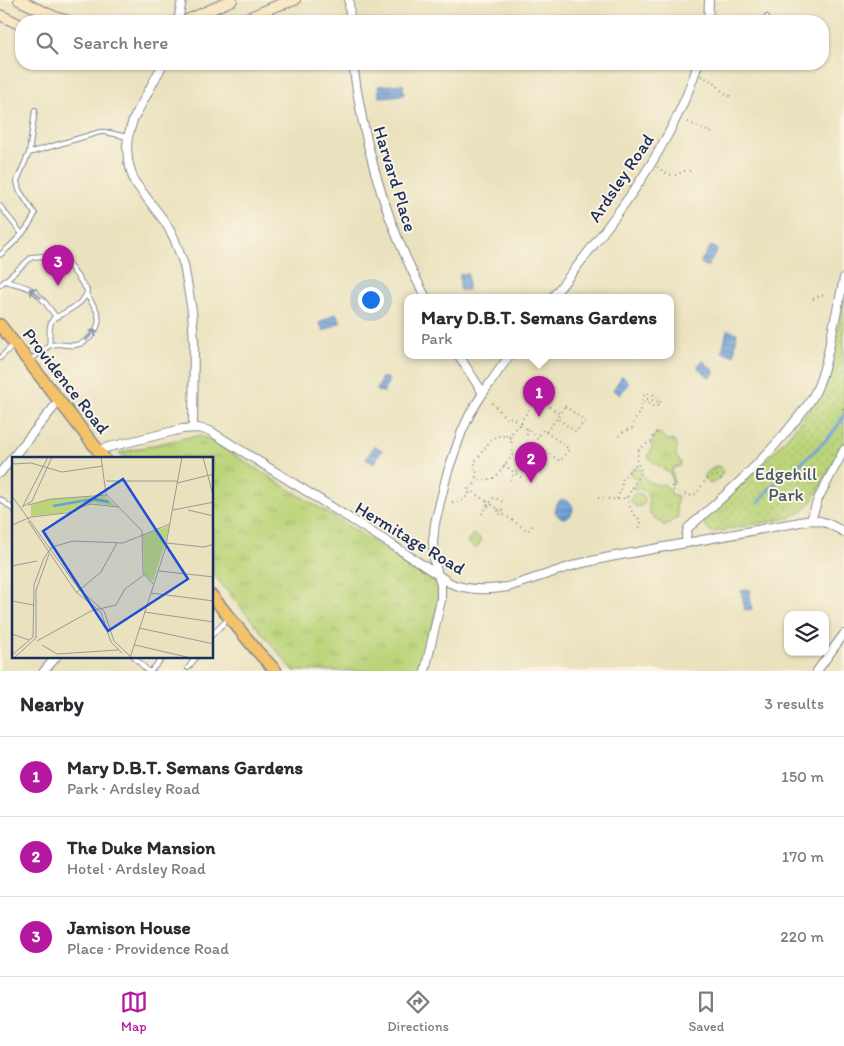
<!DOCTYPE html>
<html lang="en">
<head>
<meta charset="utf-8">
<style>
  body { margin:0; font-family:Itim,sans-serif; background:#f7f7f7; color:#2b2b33 }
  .controls { position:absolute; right:15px; bottom:15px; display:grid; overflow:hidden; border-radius:10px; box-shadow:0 1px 4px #0004 }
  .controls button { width:45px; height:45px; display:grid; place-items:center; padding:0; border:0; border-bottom:1px solid #e1e1e2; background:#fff; color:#2b2b33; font:25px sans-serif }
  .you { position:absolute; left:370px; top:299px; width:18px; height:18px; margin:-12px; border:4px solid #fff; border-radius:50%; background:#1a73e8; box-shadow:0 0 0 8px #1a73e833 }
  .badge { display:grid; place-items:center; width:32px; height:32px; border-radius:50%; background:#b5179e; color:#fff; font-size:16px; font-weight:700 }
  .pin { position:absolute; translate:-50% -41px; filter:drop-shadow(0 1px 2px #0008) }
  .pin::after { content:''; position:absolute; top:26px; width:18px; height:15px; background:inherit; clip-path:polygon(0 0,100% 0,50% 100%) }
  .popup { position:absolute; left:404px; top:294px; width:270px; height:65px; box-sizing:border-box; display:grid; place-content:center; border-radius:10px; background:#fff; filter:drop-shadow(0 1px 4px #0005); font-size:16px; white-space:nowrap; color:#7c7c81 }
  .popup b { font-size:19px; color:#2b2b33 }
  .popup::after { content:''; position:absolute; left:50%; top:100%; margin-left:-10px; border:10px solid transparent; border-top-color:#fff }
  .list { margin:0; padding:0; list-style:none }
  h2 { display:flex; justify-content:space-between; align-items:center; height:65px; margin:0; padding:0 20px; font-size:21px }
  h2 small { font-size:16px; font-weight:400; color:#7c7c81 }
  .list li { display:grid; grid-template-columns:32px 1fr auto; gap:15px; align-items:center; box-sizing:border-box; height:80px; padding:0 20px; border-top:1px solid #e1e1e2 }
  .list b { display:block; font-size:19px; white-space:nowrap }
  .list p { margin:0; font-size:16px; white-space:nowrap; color:#7c7c81 }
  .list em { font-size:16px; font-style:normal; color:#7c7c81 }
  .icon { flex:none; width:28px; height:28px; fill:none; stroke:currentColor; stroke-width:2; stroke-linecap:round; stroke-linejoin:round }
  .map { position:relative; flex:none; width:844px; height:671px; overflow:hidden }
  .search { position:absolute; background:#fff; box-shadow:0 1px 4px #0004; left:15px; right:15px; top:15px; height:55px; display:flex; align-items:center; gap:12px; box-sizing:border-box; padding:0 18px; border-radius:20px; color:#7c7c81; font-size:19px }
  .sheet { height:305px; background:#fff }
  nav { display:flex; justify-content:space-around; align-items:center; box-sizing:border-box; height:70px; border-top:1px solid #e1e1e2; background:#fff; font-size:14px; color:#7c7c81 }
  nav a { display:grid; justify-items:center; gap:2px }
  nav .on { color:#b5179e }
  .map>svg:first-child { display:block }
</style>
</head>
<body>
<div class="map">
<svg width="844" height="671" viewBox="0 0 844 671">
  <defs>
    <pattern id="grass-tufts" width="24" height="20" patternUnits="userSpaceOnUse" patternTransform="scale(1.25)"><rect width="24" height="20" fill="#bbd479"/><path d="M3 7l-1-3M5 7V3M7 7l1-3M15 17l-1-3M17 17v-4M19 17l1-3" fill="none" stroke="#a0b66b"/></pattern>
    <pattern id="park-dots" width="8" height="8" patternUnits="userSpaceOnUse" patternTransform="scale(1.25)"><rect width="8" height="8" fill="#bbd479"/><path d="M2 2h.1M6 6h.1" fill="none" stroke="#a0b66b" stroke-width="1.8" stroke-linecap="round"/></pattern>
    <pattern id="water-rules" width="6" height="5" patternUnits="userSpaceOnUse" patternTransform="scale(1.25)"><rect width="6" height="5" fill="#6c9ed7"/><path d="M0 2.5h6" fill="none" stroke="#5881b2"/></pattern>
  </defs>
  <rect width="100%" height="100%" fill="#fcf5e5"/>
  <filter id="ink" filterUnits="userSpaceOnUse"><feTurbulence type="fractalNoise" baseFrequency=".02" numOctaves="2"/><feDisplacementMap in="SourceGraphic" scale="10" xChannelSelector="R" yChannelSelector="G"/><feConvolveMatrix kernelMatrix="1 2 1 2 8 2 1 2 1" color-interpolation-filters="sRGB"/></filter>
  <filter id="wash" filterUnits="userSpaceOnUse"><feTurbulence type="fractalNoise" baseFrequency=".0096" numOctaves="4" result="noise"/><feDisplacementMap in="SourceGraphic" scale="20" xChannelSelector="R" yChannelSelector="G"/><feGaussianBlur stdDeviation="1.12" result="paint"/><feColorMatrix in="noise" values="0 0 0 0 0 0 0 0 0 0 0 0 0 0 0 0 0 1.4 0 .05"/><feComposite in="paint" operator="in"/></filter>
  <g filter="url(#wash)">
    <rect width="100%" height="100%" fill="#eae2be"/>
    <!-- grass -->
    <path fill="url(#grass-tufts)" stroke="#6b826c" d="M656,433H660L666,439L674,441L677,445L676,455L681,463L680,466L673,468L672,470L674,481L673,485H672C676,469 655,468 648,457L652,448L651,443Z
      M200,436L212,441L430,577L439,589L438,603L423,671H294L213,574L212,458H123L119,453L189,437Z
      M715,466H717L721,467L723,471C721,477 716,482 709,484L704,479V475Z
      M635,468L640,469C643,475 647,482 654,484C664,487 662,479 671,492V494L678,496L676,506L678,517L664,526C661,520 653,520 650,513C648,508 649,509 649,504C650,497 645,492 639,488L632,489L639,480L633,477L631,475V471Z
      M631 500a7 7 0 1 1 14 0a7 7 0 1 1-14 0Z"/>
    <!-- park -->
    <path fill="url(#park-dots)" stroke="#6b826c" d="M844,296V442L815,497L811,503L803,511L789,518L714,532C705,531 702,524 707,517C737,489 767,462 793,430C805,415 817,400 824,382C834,355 838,325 844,296Z
      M473,534L482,540L475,549L467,542Z"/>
    <!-- water -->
    <path fill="url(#water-rules)" stroke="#44669a" d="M403,84L404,95L379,97L378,86Z
      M712,246L716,249L717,251L708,266H706L701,263V261L710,247Z
      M460,274H468V290H460Z
      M336,313L341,322L324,331L319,323Z
      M727,330L737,333L734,355L722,352Z
      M702,361H704L714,371V373L711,377H709L698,368V366Z
      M622,376L629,382L620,395L613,390Z
      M381,378H388V385L385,388L384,392L377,391C378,384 381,384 381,378Z
      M374,446L382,450L374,464L366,459Z
      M555 509a9 9 0 1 1 18 0a9 9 0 1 1-18 0Z
      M749,589L752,609L745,610L741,591Z"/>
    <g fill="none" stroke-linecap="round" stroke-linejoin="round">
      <!-- stream -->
      <path stroke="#6c9ed7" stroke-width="3" d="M758,503C765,494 772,485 782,478C786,475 791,472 794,469C812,453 834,436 844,415"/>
    </g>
  </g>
  <g filter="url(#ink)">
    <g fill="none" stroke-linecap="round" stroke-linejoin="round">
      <!-- service casing -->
      <g stroke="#82888e" stroke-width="6">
        <path id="service" d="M766,21L767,17
          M35,110L29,153L100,132H105L128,137
          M0,206L22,234
          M0,255C14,243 27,231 35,214L19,190L17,181L29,153
          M5,281C14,284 24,285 32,290C42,296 49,308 56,317
          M0,285L32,257L43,256L58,259L69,265L87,290C87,303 63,313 53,319C47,327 51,337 49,346L30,360
          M49,346C58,341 67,347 76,345C90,342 103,326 97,312C95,306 90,301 87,295
          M0,358L14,344
          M0,499L14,510
          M212,635L228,619
          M134,657L148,671
          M188,668L196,657
          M151,671L163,657"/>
      </g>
      <!-- minor casing -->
      <g stroke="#82888e" stroke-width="10">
        <path id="minor" d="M349,0L350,21
          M178,21L182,0
          M708,21L709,0
          M163,64L133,120L128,137L127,146L128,161L134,181L165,222L174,238L184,265L192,311L194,342L193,428
          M353,64C364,146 386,225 426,298
          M552,298C609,226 670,153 698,64
          M459,356L483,393
          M97,450L182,429L198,428L210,431L394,546L450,583C467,591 489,590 508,587L578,564L610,557L811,520C824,520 833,526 844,532
          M0,473L59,401
          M811,520L818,499L844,450
          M687,543L686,537L688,528C726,495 764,461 795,421C804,410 813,399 818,386C824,371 828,354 831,338C835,318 840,298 844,278
          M44,671L56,657
          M425,671L441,600V585L434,561L433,542L435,523L447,474L462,431L470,414L483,393L509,356
          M817,671L844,634"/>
      </g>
      <!-- secondary casing -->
      <g stroke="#82888e" stroke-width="12">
        <path id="secondary" d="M19,0L55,17L68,21
          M0,15L21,25
          M185,21L232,0
          M241,21L276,6L295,0"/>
      </g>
      <!-- primary casing -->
      <g stroke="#82888e" stroke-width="14">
        <path id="primary" d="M0,325L104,458
          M212,596L257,651L276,671"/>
      </g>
      <!-- path -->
      <path stroke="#82888e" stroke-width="2" stroke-dasharray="1 4" stroke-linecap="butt" d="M701,76L714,82L723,92L730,96
        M688,122L712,133
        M657,167C662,170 668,175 673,175C683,175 680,168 694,172
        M813,299L821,295L831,297
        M647,399L660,402
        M492,403L506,418L508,419L511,417L517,421
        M565,406L585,421L576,432L557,418Z
        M843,409L844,410
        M521,425L538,436
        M546,432L569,449L560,461L534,443L543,430L546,432L557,418
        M506,435L512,439L511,445L513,447L512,450L514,453L495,478H491L489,479L487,478L485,480H480L476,477L477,470L475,469L476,465L474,463L493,437L496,438L499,436L501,437Z
        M527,435V431L529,427
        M619,436L624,431L632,428C633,422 636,418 639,413C643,406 639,392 651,394C655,394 658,398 660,402L659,405L655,407L645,402H641
        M509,437L518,425H521V421L537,398L560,414
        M504,465L522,478
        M510,480L520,466
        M672,486V490L679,492
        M473,492L487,502L486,504L488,506
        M685,494C687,495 691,496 693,495C701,493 703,474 718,476L723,482
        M626,497L632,512L641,521V525L639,528
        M598,498C608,498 619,502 628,496L641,471L640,467L637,463
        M617,499L621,489L623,477L635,466L639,450L642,447L651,441L656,433L660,432
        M452,502C461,503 464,500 469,493L467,491L469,487L472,488L478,479
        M487,502L488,500L491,502L494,497L503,502
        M488,506L491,507L492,505L499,510L497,512L502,515L503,514L528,531L533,525
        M499,510L500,508L504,512L503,514
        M482,514L488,506"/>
      <!-- service -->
      <use href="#service" stroke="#fff" stroke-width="4"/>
      <!-- minor -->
      <use href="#minor" stroke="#fff" stroke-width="8"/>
      <!-- secondary -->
      <use href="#secondary" stroke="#fae7c3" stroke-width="10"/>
      <!-- primary -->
      <use href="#primary" stroke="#f3c26a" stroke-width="11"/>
    </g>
    <!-- one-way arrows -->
    <defs><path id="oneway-shaft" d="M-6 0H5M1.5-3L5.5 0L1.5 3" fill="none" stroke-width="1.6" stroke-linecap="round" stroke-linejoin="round" transform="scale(1.25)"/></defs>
    <g stroke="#8d97ae">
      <use href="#oneway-shaft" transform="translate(35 293) rotate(-141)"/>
      <use href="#oneway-shaft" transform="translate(91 335) rotate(-48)"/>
    </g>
  </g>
  <g text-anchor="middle" stroke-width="4" stroke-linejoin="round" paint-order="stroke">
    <!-- street labels -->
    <g font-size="18" fill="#1b2f5e" stroke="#fcf5e5">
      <text transform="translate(621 178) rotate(-56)" y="6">Ardsley Road</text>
      <text transform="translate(395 179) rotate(73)" y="6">Harvard Place</text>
      <text transform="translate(66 381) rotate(52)" y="6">Providence Road</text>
      <text transform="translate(410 538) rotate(31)" y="6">Hermitage Road</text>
    </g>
    <!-- park labels -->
    <g font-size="18" fill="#435865" stroke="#fcf5e5">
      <text x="786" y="480">Edgehill<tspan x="786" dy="21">Park</tspan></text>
    </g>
  </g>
  <!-- overview -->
  <g transform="translate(12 457)">
    <rect width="201" height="201" fill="#eae2be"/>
    <path d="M157,69L154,83L141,125L132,117L131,78Z" fill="#bbd479"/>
    <path d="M93,39L104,49L80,46L50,56L19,59V48L39,42Z" fill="#bbd479"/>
    <path fill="none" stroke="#6c9ed7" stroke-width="2.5" d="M41,49L81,42L97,45"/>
    <path fill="none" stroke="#979a98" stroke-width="1" d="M89,0L94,37L130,74L131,116L141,127M191,0L202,42M0,7L19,6L50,15L91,9M94,24H166M165,26L202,17M0,39L67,132L92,154L102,184L118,199M16,48L39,42L95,38M11,49L36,0M10,50L20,44L40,0M161,53L202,45M176,53L202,59M16,64L64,135L89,155L99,185L110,196M0,68L19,60L54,56L78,47L107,50M155,86L192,90L202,87M0,109L25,104M147,114L202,120M65,135L89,115L105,86M139,136L202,144M0,144L21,148M132,155L202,165M127,171L202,187M0,177L17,183M25,184L79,154L104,148L113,132L132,118M30,188L45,197L106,193M123,188L179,201M0,198L21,180L22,128L32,101L40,90L61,84L111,86L158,67M2,201L24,181V133L37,97M118,201L153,93L170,0"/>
    <path fill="#1d4ed8" fill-opacity="0.15" stroke="#1d4ed8" stroke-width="2.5" d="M111,22L176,122L96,174L31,74Z"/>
    <rect width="201" height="201" fill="none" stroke="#1b2f5e" stroke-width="2.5"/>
  </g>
</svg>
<div class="controls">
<button><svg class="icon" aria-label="layers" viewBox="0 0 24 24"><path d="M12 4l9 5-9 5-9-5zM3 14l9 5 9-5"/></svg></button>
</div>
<div class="you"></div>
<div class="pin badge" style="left:539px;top:417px">1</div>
<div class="popup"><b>Mary D.B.T. Semans Gardens</b>Park</div>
<div class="pin badge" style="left:531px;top:483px">2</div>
<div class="pin badge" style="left:58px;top:286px">3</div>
<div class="search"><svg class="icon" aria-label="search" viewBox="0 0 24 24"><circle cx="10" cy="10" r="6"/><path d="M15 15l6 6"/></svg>Search here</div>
</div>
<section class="sheet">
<h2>Nearby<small>3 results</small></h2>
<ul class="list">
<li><span class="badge">1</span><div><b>Mary D.B.T. Semans Gardens</b><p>Park · Ardsley Road</p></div><em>150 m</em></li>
<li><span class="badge">2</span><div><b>The Duke Mansion</b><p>Hotel · Ardsley Road</p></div><em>170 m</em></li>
<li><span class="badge">3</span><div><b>Jamison House</b><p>Place · Providence Road</p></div><em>220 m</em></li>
</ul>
</section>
<nav>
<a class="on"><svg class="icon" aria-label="map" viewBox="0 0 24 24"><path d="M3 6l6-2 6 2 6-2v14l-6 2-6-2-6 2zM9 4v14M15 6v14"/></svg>Map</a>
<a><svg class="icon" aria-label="directions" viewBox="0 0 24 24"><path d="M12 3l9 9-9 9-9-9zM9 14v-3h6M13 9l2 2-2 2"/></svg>Directions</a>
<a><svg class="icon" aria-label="saved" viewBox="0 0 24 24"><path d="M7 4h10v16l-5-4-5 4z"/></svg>Saved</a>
</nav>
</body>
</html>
